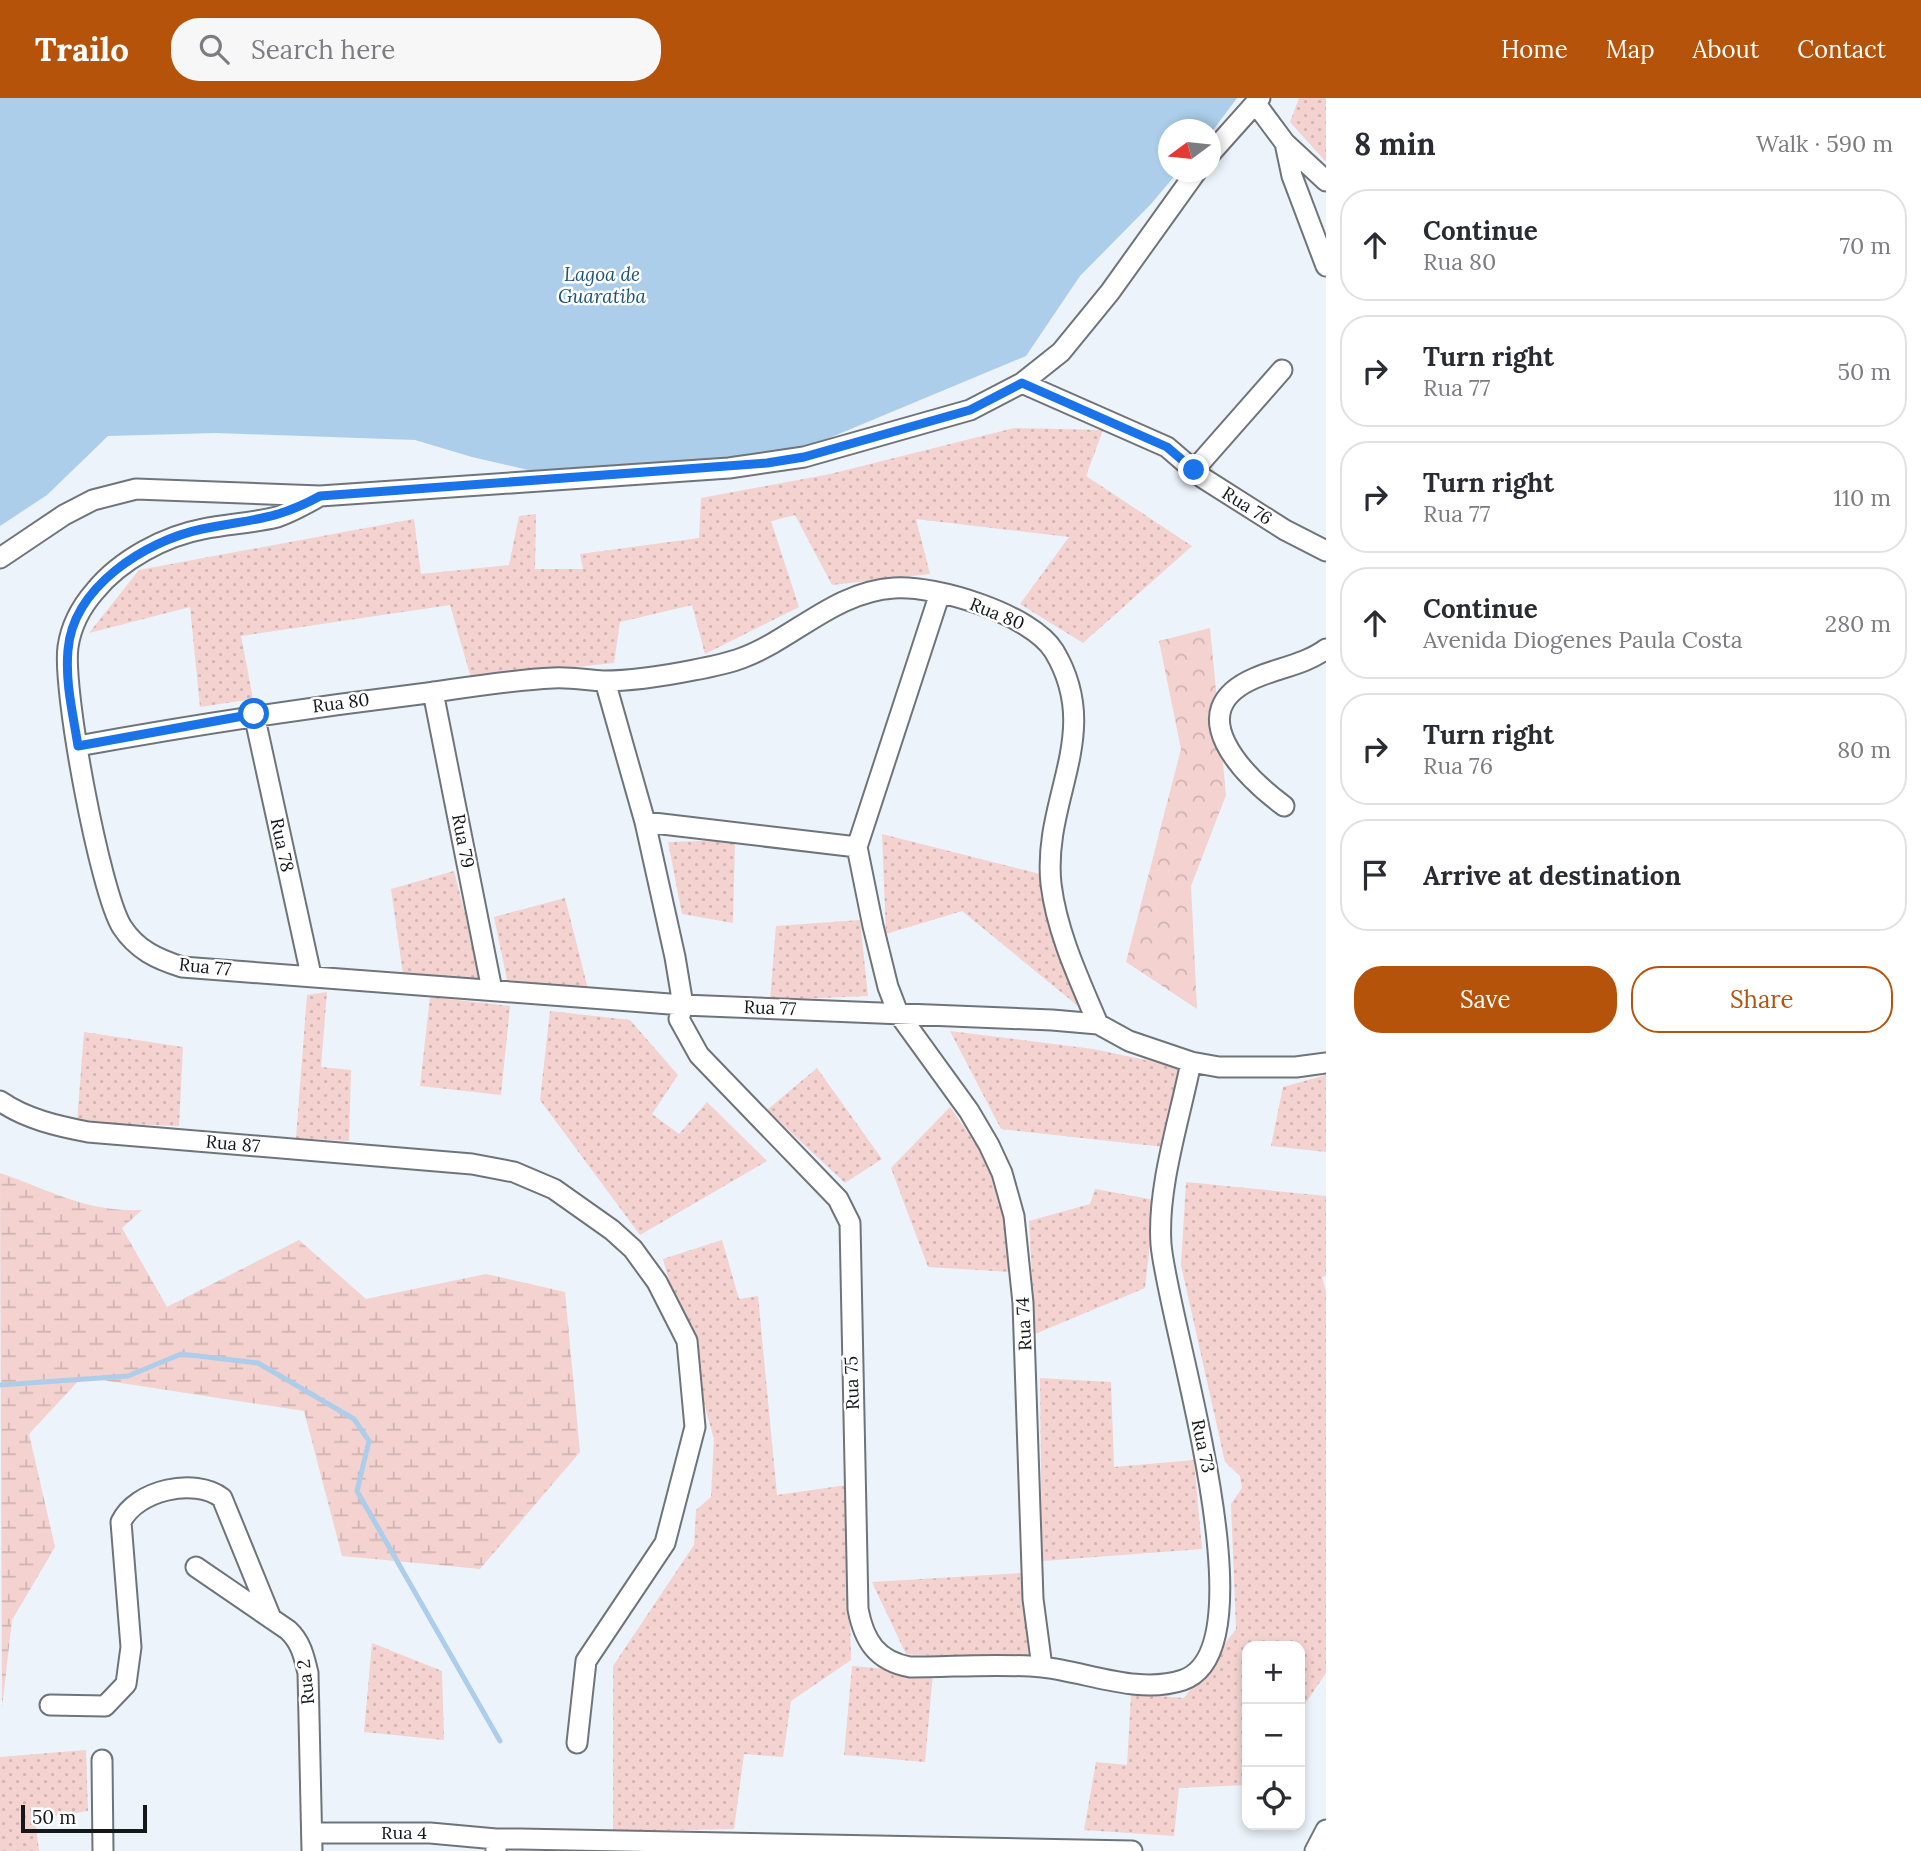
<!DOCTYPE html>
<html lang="en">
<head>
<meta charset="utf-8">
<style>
  body { margin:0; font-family:Lora,serif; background:#f7f7f7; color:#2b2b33 }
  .controls { position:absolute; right:21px; bottom:21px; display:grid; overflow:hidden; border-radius:14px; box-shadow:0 4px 10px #0003 }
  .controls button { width:63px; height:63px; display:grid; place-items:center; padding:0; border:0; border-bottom:2px solid #e1e1e2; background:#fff; color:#2b2b33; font:35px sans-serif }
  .compass { position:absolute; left:1158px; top:21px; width:63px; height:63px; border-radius:50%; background:#fff; box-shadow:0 4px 10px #0003; rotate:255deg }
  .scale { position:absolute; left:21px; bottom:18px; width:126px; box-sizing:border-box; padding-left:7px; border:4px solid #15181a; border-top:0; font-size:19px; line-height:24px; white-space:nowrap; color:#15181a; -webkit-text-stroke:5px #fff; paint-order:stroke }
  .stop { position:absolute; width:21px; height:21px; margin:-16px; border:5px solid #1a73e8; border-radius:50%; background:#fff }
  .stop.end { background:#1a73e8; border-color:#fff; box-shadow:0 2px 7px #0008 }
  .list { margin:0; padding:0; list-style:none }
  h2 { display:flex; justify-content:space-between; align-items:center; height:91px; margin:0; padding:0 28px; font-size:30px }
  h2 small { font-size:23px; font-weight:400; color:#7c7c81 }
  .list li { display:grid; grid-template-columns:46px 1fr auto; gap:21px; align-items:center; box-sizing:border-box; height:112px; margin:0 14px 14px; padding:0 14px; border:2px solid #e1e1e2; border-radius:28px }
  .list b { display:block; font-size:26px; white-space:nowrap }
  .list p { margin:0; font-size:23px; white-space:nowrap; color:#7c7c81 }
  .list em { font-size:23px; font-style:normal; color:#7c7c81 }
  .actions { display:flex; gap:14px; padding:21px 28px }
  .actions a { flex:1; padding:16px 0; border:2px solid #b45309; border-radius:28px; text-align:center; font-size:24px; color:#b45309 }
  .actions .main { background:#b45309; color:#fff }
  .icon { flex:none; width:38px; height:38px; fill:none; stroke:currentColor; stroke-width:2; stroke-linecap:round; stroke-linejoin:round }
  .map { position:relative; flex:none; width:1326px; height:1753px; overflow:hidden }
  header { display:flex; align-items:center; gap:42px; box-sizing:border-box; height:98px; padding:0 35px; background:#b45309; color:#fff }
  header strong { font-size:33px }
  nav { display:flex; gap:38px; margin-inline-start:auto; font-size:24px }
  .search { width:490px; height:63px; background:#f7f7f7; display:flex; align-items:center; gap:18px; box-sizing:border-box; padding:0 24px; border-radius:28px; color:#7c7c81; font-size:26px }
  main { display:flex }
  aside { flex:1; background:#fff }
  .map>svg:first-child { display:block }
</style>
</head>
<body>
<header>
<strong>Trailo</strong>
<div class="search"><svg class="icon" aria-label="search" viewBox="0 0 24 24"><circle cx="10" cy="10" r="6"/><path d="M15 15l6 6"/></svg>Search here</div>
<nav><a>Home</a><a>Map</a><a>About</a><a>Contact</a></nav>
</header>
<main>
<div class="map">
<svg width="1326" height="1753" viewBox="0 0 1326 1753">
  <defs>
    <pattern id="grass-dots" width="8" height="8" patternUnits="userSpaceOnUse" patternTransform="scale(1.75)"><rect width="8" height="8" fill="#f3d2d0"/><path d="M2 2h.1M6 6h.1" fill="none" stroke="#cfb4b2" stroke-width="1.8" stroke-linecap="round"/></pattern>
    <pattern id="forest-crowns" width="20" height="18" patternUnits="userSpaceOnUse" patternTransform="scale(1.75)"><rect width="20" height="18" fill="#f3d2d0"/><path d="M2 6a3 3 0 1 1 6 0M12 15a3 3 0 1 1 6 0" fill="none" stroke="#cfb4b2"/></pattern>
    <pattern id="wetland-marsh" width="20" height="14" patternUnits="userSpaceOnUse" patternTransform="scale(1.75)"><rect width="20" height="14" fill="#f3d2d0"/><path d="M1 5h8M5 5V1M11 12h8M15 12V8" fill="none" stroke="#cfb4b2"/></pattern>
  </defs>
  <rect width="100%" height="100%" fill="#ecf3fa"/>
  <!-- grass -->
  <path fill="url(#grass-dots)" d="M1299,0H1326V64L1290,24Z
    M1014,330L1103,332L1086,378L1192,448L1083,545L1020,506L1069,439L916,421L930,476L832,487L795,417L771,423L799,509L705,556L692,507L620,524L614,565L471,580L450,507L241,538L253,601L200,609L190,509L89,535L139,472L414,421L421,476L509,467L519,418L536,416L535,471H583L580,456L699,440L701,400L830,376Z
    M882,736L1040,776L1078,908L962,813L886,836Z
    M735,742L733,825L682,816L668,744Z
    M454,773L483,885L403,876L391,791Z
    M565,800L588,891L507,882L494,819Z
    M860,822L868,898L770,902L776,828Z
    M327,894L321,969L351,972L349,1043L296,1040L307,897Z
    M430,899L510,908L501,997L420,988Z
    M550,913L630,922L678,977L652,1016L679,1036L707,1004L767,1063L640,1137L540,1002Z
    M950,933L1093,951L1179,969L1164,1049L1001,1031Z
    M84,934L183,949L179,1028L77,1024Z
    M817,970L882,1061L845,1085L767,1012Z
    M1326,977V1054L1271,1048L1283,989Z
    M950,1009L1003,1085L1011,1174L928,1169L891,1070Z
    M1186,1084L1326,1098V1178L1322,1179L1326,1194V1575L1300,1613V1548H1247V1687L1179,1690L1174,1738L1084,1732L1096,1664L1127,1667L1131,1596L1184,1600L1236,1531L1231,1406L1242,1390L1240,1378L1225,1364L1181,1167Z
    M1095,1091L1155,1102L1145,1190L1035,1236L1029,1123L1090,1106Z
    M722,1142L739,1201L758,1198L777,1397L847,1387L851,1562L791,1603L783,1659L744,1656L734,1731L613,1733V1568L694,1447L696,1412L711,1399L714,1341L663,1161Z
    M1040,1280L1111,1284L1114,1369L1194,1362L1202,1451L1042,1463Z
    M1021,1475L1029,1564L906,1556L872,1484Z
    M372,1545L442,1573L444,1642L364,1634Z
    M852,1568L933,1575L925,1664L844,1657Z
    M86,1652L88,1713L35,1721L39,1753H0V1659Z"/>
  <!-- forest -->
  <path fill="url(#forest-crowns)" d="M1210,530L1226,697L1191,788L1197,911L1126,864L1181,651L1159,543Z"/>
  <!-- wetland -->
  <path fill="url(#wetland-marsh)" d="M0,1075C52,1093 85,1114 142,1112L122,1130L167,1209L299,1142L366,1201L486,1176L565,1194L580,1354L480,1471L342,1458L304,1313L82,1279L29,1336L55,1449L12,1522L2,1610Z"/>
  <!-- water -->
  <path fill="#acceea" d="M0,0H1237L1211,35L1210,32H1168V74H1178L1151,106L1080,178L1026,258L810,348L704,364L541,375L472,359L415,342L216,335L108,338L47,397L0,428Z"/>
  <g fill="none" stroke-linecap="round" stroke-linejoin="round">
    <!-- stream -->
    <path stroke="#acceea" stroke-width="5" d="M0,1287L128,1278L181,1256L258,1265L354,1321L369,1343L357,1393L500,1643"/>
    <!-- street casing -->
    <g stroke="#6e747a" stroke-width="23">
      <path id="street" d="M1256,6L1285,45L1326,83
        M1285,45L1292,78L1326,168
        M1210,56L1260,0
        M1022,285L1167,349L1203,380L1285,432L1326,453
        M1194,372L1282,272
        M320,398C306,406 292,414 277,419C253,425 227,426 203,431C165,438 120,462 95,493C81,509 71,528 68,549C62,591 100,794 122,829C137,852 157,861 182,869L683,907L1052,922L1098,926L1129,943L1191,964L1219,969H1296L1326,965
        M0,460L64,417L93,402L136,391L320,398L729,370L804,359L970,312L1022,285L1061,254L1110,194L1196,74
        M940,495L857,749L873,828L888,889L898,915L969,1013L989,1047L1002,1075L1014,1118L1023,1205L1033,1501L1042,1569
        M605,583L645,724L675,859L683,907L679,921L699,957L838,1101L850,1125L858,1511C864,1543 877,1563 910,1569C953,1569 999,1565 1042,1569C1088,1574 1138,1597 1183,1582C1275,1550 1166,1219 1161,1146C1157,1089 1180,1020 1191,964
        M433,594L492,892
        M254,616L311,877
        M78,648C192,627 305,610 420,596C464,590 509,582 553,580C570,579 586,582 603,583C633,583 664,578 694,572C710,569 726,566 742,560C795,540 834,494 894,490C936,487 1031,516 1054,553C1104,636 1042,700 1051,786C1057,835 1079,881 1098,926
        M1284,708C1244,678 1178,613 1255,580C1278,570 1306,566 1326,551
        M645,724L857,749
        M0,1003C26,1021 57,1028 88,1034L472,1066L514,1074L554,1091L612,1132L633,1151L657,1184L687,1243L695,1329L665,1445L586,1563L577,1645
        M196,1469L288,1532C301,1544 304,1558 308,1575L312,1753
        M50,1607L105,1608L126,1586L131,1549L121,1424C136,1392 195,1379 222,1400L271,1520
        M102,1662L103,1753
        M312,1735H430L496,1741
        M496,1753V1741H520L1132,1753
        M1315,1753L1326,1732"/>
    </g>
    <!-- street -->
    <use href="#street" stroke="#fff" stroke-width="19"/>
  </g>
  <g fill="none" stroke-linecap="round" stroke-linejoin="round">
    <!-- route -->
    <path stroke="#1a73e8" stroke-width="9" d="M254,616L78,648C73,616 65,584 68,552C73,489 145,443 202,431C250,421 275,423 320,398L767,365L804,359L970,312L1022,285L1167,349L1194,372"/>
  </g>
  <g text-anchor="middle" stroke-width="5" stroke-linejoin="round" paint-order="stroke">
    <!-- street labels -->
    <g font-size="18" fill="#15181a" stroke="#fff">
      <text transform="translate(1247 408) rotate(32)" y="6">Rua 76</text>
      <text transform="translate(997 516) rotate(22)" y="6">Rua 80</text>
      <text transform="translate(341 605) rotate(-7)" y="6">Rua 80</text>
      <text transform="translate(463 743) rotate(79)" y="6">Rua 79</text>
      <text transform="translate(282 747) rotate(78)" y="6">Rua 78</text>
      <text transform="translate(205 869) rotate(6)" y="6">Rua 77</text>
      <text transform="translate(770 910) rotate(2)" y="6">Rua 77</text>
      <text transform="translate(233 1046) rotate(5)" y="6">Rua 87</text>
      <text transform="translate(1024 1226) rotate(-93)" y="6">Rua 74</text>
      <text transform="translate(852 1285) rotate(-92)" y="6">Rua 75</text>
      <text transform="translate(1203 1348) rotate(78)" y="6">Rua 73</text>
      <text transform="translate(306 1584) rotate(-96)" y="6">Rua 2</text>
      <text x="404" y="1741">Rua 4</text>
    </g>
    <!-- water labels -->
    <g font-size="19" font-style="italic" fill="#1c5278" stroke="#fff">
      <text x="602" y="183">Lagoa de<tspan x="602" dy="22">Guaratiba</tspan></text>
    </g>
  </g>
</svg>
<div class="controls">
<button>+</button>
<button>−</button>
<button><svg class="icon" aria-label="locate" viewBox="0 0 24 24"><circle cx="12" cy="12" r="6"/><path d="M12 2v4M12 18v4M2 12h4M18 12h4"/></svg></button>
</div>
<svg class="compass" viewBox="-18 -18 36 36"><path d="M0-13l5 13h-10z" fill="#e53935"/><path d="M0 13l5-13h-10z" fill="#7c7c81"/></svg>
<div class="scale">50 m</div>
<div class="stop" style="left:254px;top:616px"></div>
<div class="stop end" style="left:1194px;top:372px"></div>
</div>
<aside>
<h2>8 min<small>Walk · 590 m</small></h2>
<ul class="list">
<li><svg class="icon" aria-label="ahead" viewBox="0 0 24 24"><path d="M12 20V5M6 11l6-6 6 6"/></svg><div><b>Continue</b><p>Rua 80</p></div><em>70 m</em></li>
<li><svg class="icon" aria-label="right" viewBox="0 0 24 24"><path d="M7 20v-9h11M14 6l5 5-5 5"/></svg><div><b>Turn right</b><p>Rua 77</p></div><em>50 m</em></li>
<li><svg class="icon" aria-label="right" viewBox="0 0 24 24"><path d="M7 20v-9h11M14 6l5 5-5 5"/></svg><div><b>Turn right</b><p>Rua 77</p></div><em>110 m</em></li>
<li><svg class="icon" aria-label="ahead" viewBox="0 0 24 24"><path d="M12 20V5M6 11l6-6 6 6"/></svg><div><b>Continue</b><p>Avenida Diogenes Paula Costa</p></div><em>280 m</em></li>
<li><svg class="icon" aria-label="right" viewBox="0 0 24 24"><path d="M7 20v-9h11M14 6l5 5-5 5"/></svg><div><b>Turn right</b><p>Rua 76</p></div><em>80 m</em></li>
<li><svg class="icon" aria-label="arrive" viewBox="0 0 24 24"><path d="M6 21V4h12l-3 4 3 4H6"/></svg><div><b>Arrive at destination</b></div></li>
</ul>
<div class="actions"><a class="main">Save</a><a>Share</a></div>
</aside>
</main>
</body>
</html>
